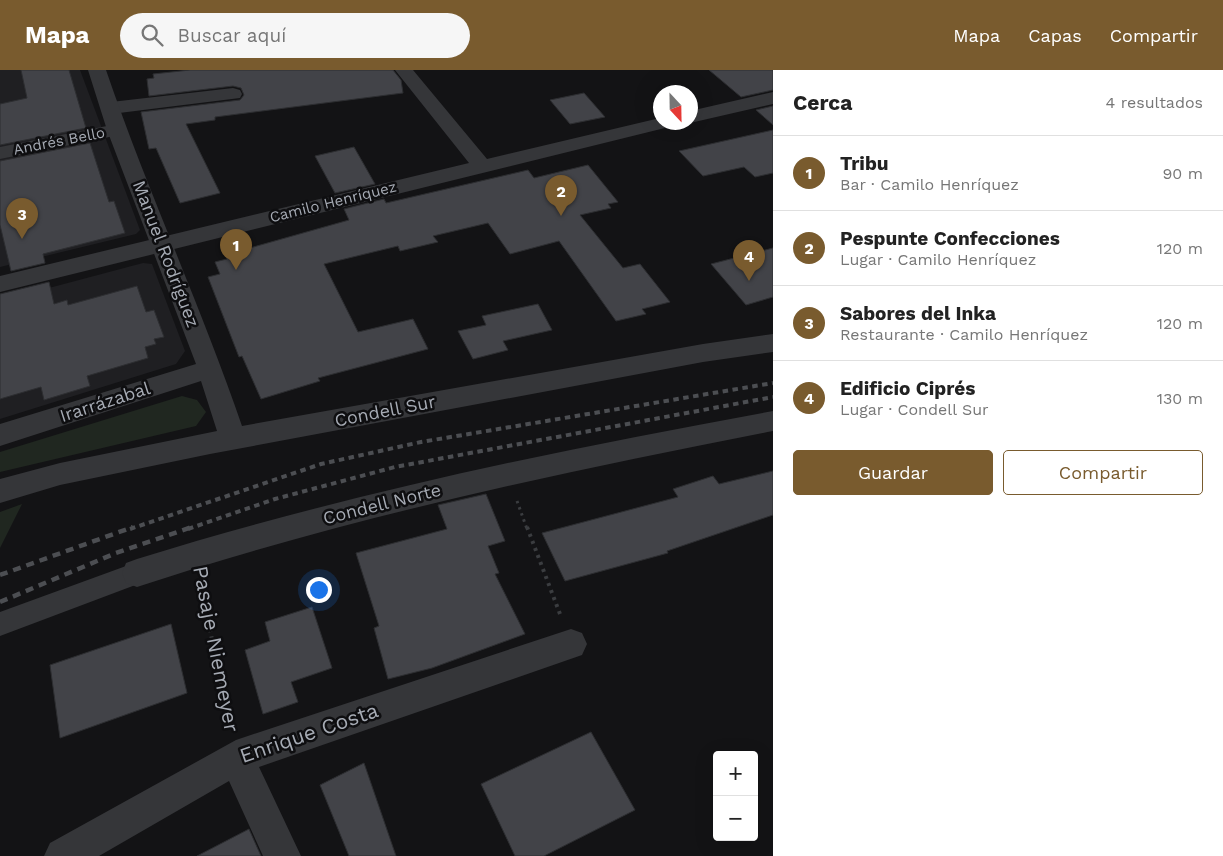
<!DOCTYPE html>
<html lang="es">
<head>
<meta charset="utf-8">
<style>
  body { margin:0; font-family:"Work Sans",sans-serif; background:#f6f6f6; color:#222 }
  .controls { position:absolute; right:15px; bottom:15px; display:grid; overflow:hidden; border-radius:5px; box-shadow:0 5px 20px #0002 }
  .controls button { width:45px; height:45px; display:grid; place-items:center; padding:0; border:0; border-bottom:1px solid #e0e0e0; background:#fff; color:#222; font:25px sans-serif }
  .compass { position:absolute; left:653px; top:15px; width:45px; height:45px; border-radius:50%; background:#fff; box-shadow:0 5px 20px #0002; rotate:158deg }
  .you { position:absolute; left:318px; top:519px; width:18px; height:18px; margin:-12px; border:4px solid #fff; border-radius:50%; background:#1a73e8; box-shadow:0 0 0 8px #1a73e833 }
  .badge { display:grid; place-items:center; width:32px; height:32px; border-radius:50%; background:#795b2e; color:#fff; font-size:16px; font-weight:700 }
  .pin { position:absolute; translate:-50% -41px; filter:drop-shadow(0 1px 2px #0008) }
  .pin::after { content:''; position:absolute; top:26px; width:18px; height:15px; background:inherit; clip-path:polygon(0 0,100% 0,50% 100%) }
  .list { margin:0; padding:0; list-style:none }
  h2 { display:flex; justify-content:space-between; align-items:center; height:65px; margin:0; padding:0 20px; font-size:21px }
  h2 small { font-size:16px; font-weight:400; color:#767676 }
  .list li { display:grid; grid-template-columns:32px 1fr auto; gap:15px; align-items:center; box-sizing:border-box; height:75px; padding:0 20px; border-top:1px solid #e0e0e0 }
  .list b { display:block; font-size:19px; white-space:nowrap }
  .list p { margin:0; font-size:16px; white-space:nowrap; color:#767676 }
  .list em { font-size:16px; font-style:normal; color:#767676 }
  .actions { display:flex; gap:10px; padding:15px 20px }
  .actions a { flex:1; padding:11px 0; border:1px solid #795b2e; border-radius:5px; text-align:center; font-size:18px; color:#795b2e }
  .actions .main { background:#795b2e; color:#fff }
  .icon { flex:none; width:28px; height:28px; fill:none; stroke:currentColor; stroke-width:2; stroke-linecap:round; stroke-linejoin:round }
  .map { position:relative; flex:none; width:773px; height:786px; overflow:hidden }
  header { display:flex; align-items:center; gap:30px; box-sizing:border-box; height:70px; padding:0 25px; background:#795b2e; color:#fff }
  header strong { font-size:24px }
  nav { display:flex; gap:28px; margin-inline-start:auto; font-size:18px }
  .search { width:350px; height:45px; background:#f6f6f6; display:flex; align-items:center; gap:12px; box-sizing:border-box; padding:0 18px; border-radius:28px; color:#767676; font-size:19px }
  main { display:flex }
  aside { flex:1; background:#fff }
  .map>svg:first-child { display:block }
</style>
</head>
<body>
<header>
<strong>Mapa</strong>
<div class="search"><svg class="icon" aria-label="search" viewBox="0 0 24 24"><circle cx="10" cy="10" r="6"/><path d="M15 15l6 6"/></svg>Buscar aquí</div>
<nav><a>Mapa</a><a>Capas</a><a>Compartir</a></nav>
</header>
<main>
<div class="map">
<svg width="773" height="786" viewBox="0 0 773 786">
  <rect width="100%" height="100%" fill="#131315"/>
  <!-- built -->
  <path fill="#1f1f22" d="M0,0H80L140,160L136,164L0,197Z
    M143,193L152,194L185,281L176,294L0,349V231Z"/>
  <!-- green -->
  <path fill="#202720" d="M182,326L197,330L206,342L196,356L0,402V382Z
    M22,434L0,478V442Z"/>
  <!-- building -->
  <path fill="#424348" stroke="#2d2e31" d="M21,0H69L86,58L0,75V34L27,28Z
    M190,0H393L401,10L403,23L215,47V50L186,54L220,123L180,133L156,78L149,79L141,42L240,30L244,25L241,18L233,16L149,26L147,9L154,8L153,4Z
    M709,0H773V20L741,27Z
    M584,23L605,47L570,54L550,30Z
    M773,36V55L756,40Z
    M773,60V103L755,107L744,97L703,106L679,81Z
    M90,73L109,132L114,131L125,163L43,184L45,193L11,201L0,155V91Z
    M354,77L375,114L335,123L315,86Z
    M588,95L618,132L608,134L611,138L580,145L623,198L640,194L670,232L642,239L646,244L616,251L559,171L510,184L488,153L433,166L438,172L400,181L398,176L324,194L358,262L413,249L428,279L318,308L320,311L261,329L242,286L239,287L208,207L220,204L215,192L227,189L225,185L349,150L344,139L384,129L386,133L528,100L534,108Z
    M773,178V227L746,235L711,194Z
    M49,212L54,234L67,230L68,235L137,216L146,242L154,240L164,267L154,269L156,274L145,277L148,288L87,306L90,316L44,330L41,317L0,329V224Z
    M538,234L552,260L503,271L508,280L473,289L458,261L486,255L482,246Z
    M773,401V445L667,481L668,483L565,511L542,463L678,427L673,419L713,406L719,414Z
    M486,424L505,471L488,476L499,503L495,504L525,564L432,598L388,609L374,558L379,556L356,483L447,459L438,435Z
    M312,537L332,598L291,612L298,632L263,644L245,580L270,571L265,552Z
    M171,554L187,623L60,668L50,595Z
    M591,662L635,740L544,786H515L481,714Z
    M364,693L396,786H349L320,715Z
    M249,759L261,786H197Z"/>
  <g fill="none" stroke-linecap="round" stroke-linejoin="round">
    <!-- path-far1 -->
    <path stroke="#3b3d40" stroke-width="3" stroke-dasharray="2.5 4" stroke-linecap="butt" d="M517,431L527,459"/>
    <!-- path -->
    <path stroke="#3b3d40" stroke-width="4" stroke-dasharray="3 4.5" stroke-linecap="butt" d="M527,457L560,544
      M201,515L229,654"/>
    <!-- pedestrian -->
    <path fill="#353639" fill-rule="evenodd" d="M137,492L146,495L149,503L146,511L0,566V542Z"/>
    <!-- minor -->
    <path fill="#353639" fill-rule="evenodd" d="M395,0H413L487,89L660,48V52H675L673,56L0,222V206L469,93Z
      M233,18L240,20L242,24L240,28L111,44L104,42L102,38L104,34L111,32Z
      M773,22V34L690,53L689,52L690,41Z
      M117,54L124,56L127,60L124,64L0,89V77Z
      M773,341V361C558,403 345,448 137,517L126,513L122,503L126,493L137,489C346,424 558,380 773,341Z
      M571,559L582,563L587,574L582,585L259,697L301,786H263L229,711L99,786H44L50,773L236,670Z"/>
    <!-- tertiary -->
    <path fill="#353639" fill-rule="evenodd" d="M88,0H106C147,120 201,236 242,356L703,274L773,264V282L703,292L210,384L60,415L0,433V409L60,393L217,361L201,311L0,376V354L196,294L107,60Z"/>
    <!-- rail-far1 -->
    <path stroke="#4c4e52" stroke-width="4" stroke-dasharray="5.5 4.5" stroke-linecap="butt" d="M130,459L321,394L421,372L773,313
      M188,459L275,429L395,397L773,327"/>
    <!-- rail -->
    <path stroke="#4c4e52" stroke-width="4.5" stroke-dasharray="8 6" stroke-linecap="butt" d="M0,505L133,457
      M0,532L116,483L192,457"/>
  </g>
  <g text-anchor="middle" stroke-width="5" stroke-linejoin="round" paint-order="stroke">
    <!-- far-street labels -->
    <g font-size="15" fill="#a6abb4" stroke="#0e0e10">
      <text transform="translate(59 71) rotate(-11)" y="5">Andrés Bello</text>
      <text transform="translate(333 132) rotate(-14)" y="5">Camilo Henríquez</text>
    </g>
    <!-- street labels -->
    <g font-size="18" fill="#a6abb4" stroke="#0e0e10">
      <text transform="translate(166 184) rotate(69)" y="6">Manuel Rodríguez</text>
      <text transform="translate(105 332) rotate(-18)" y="6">Irarrázabal</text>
      <text transform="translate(385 341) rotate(-11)" y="6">Condell Sur</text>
      <text transform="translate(382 434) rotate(-14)" y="6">Condell Norte</text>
    </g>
    <!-- near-street labels -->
    <g font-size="21" fill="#a6abb4" stroke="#0e0e10">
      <text transform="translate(216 579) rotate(79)" y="7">Pasaje Niemeyer</text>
      <text transform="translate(309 663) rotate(-19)" y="7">Enrique Costa</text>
    </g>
  </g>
</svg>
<div class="controls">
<button>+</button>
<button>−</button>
</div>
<svg class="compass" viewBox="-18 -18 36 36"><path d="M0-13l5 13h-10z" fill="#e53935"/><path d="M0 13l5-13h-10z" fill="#767676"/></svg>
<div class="you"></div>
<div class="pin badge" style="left:236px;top:200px">1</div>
<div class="pin badge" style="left:561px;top:146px">2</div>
<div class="pin badge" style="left:22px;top:169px">3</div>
<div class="pin badge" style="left:749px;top:211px">4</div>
</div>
<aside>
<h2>Cerca<small>4 resultados</small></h2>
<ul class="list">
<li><span class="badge">1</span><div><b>Tribu</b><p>Bar · Camilo Henríquez</p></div><em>90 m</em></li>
<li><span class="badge">2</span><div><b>Pespunte Confecciones</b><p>Lugar · Camilo Henríquez</p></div><em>120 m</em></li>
<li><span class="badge">3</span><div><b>Sabores del Inka</b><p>Restaurante · Camilo Henríquez</p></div><em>120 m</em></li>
<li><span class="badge">4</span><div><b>Edificio Ciprés</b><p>Lugar · Condell Sur</p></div><em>130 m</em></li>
</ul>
<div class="actions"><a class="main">Guardar</a><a>Compartir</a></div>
</aside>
</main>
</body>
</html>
